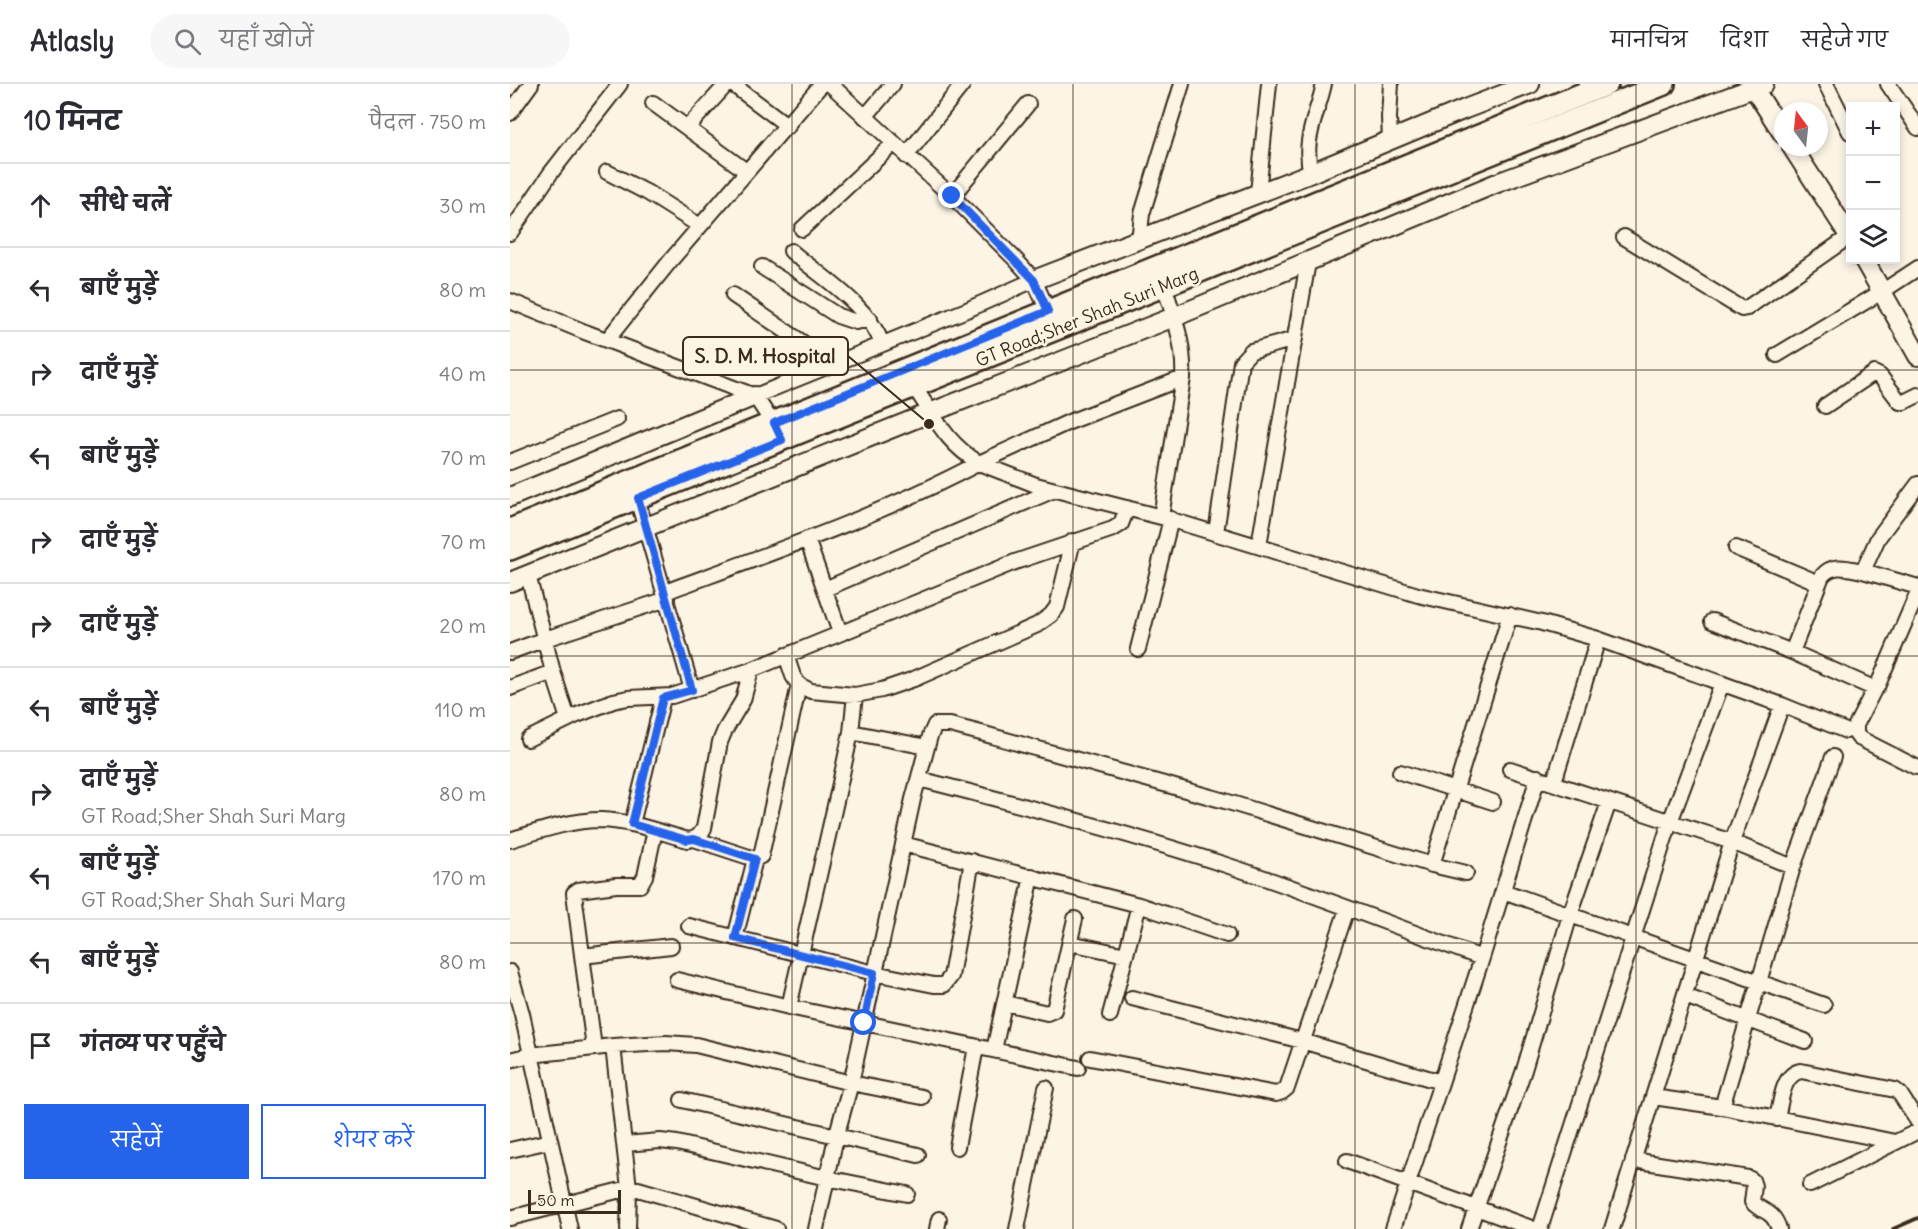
<!DOCTYPE html>
<html lang="hi">
<head>
<meta charset="utf-8">
<style>
  body { margin:0; font-family:Delius,"Playpen Sans Deva",sans-serif; background:#f7f7f7; color:#2b2b33 }
  .controls { position:absolute; right:18px; top:18px; display:grid; overflow:hidden; border-radius:0px; box-shadow:0 3px 9px #0003 }
  .controls button { width:54px; height:54px; display:grid; place-items:center; padding:0; border:0; border-bottom:2px solid #e1e1e2; background:#fff; color:#2b2b33; font:30px sans-serif }
  .compass { position:absolute; left:1264px; top:18px; width:54px; height:54px; border-radius:50%; background:#fff; box-shadow:0 3px 9px #0003; rotate:345deg }
  .scale { position:absolute; left:18px; bottom:15px; width:93px; box-sizing:border-box; padding-left:6px; border:3px solid #3b2a1e; border-top:0; font-size:16px; line-height:21px; white-space:nowrap; color:#3b2a1e; -webkit-text-stroke:4px #fcf5e5; paint-order:stroke }
  .stop { position:absolute; width:18px; height:18px; margin:-14px; border:4px solid #2563eb; border-radius:50%; background:#fff }
  .stop.end { background:#2563eb; border-color:#fff; box-shadow:0 2px 6px #0008 }
  .list { margin:0; padding:0; list-style:none }
  h2 { display:flex; justify-content:space-between; align-items:center; height:78px; margin:0; padding:0 24px; font-size:26px }
  h2 small { font-size:20px; font-weight:400; color:#7c7c81 }
  .list li { display:grid; grid-template-columns:39px 1fr auto; gap:18px; align-items:center; box-sizing:border-box; height:84px; padding:0 24px; border-top:2px solid #e1e1e2 }
  .list b { display:block; font-size:22px; white-space:nowrap }
  .list p { margin:0; font-size:20px; white-space:nowrap; color:#7c7c81 }
  .list em { font-size:20px; font-style:normal; color:#7c7c81 }
  .actions { display:flex; gap:12px; padding:18px 24px }
  .actions a { flex:1; padding:14px 0; border:2px solid #2563eb; border-radius:0px; text-align:center; font-size:21px; color:#2563eb }
  .actions .main { background:#2563eb; color:#fff }
  .icon { flex:none; width:33px; height:33px; fill:none; stroke:currentColor; stroke-width:2; stroke-linecap:round; stroke-linejoin:round }
  .map { position:relative; flex:none; width:1408px; height:1145px; overflow:hidden }
  header { display:flex; align-items:center; gap:36px; box-sizing:border-box; height:84px; padding:0 30px; background:#fff; border-bottom:2px solid #e1e1e2 }
  header strong { font-size:28px }
  nav { display:flex; gap:33px; margin-inline-start:auto; font-size:21px }
  .search { width:420px; height:54px; background:#f7f7f7; display:flex; align-items:center; gap:15px; box-sizing:border-box; padding:0 21px; border-radius:33px; color:#7c7c81; font-size:22px }
  main { display:flex }
  aside { flex:1; background:#fff }
  .map>svg:first-child { display:block }
</style>
</head>
<body>
<header>
<strong>Atlasly</strong>
<div class="search"><svg class="icon" aria-label="search" viewBox="0 0 24 24"><circle cx="10" cy="10" r="6"/><path d="M15 15l6 6"/></svg>यहाँ खोजें</div>
<nav><a>मानचित्र</a><a>दिशा</a><a>सहेजे गए</a></nav>
</header>
<main>
<aside>
<h2>10 मिनट<small>पैदल · 750 m</small></h2>
<ul class="list">
<li><svg class="icon" aria-label="ahead" viewBox="0 0 24 24"><path d="M12 20V5M6 11l6-6 6 6"/></svg><div><b>सीधे चलें</b></div><em>30 m</em></li>
<li><svg class="icon" aria-label="left" viewBox="0 0 24 24"><path d="M17 20v-9H6M10 6l-5 5 5 5"/></svg><div><b>बाएँ मुड़ें</b></div><em>80 m</em></li>
<li><svg class="icon" aria-label="right" viewBox="0 0 24 24"><path d="M7 20v-9h11M14 6l5 5-5 5"/></svg><div><b>दाएँ मुड़ें</b></div><em>40 m</em></li>
<li><svg class="icon" aria-label="left" viewBox="0 0 24 24"><path d="M17 20v-9H6M10 6l-5 5 5 5"/></svg><div><b>बाएँ मुड़ें</b></div><em>70 m</em></li>
<li><svg class="icon" aria-label="right" viewBox="0 0 24 24"><path d="M7 20v-9h11M14 6l5 5-5 5"/></svg><div><b>दाएँ मुड़ें</b></div><em>70 m</em></li>
<li><svg class="icon" aria-label="right" viewBox="0 0 24 24"><path d="M7 20v-9h11M14 6l5 5-5 5"/></svg><div><b>दाएँ मुड़ें</b></div><em>20 m</em></li>
<li><svg class="icon" aria-label="left" viewBox="0 0 24 24"><path d="M17 20v-9H6M10 6l-5 5 5 5"/></svg><div><b>बाएँ मुड़ें</b></div><em>110 m</em></li>
<li><svg class="icon" aria-label="right" viewBox="0 0 24 24"><path d="M7 20v-9h11M14 6l5 5-5 5"/></svg><div><b>दाएँ मुड़ें</b><p>GT Road;Sher Shah Suri Marg</p></div><em>80 m</em></li>
<li><svg class="icon" aria-label="left" viewBox="0 0 24 24"><path d="M17 20v-9H6M10 6l-5 5 5 5"/></svg><div><b>बाएँ मुड़ें</b><p>GT Road;Sher Shah Suri Marg</p></div><em>170 m</em></li>
<li><svg class="icon" aria-label="left" viewBox="0 0 24 24"><path d="M17 20v-9H6M10 6l-5 5 5 5"/></svg><div><b>बाएँ मुड़ें</b></div><em>80 m</em></li>
<li><svg class="icon" aria-label="arrive" viewBox="0 0 24 24"><path d="M6 21V4h12l-3 4 3 4H6"/></svg><div><b>गंतव्य पर पहुँचे</b></div></li>
</ul>
<div class="actions"><a class="main">सहेजें</a><a>शेयर करें</a></div>
</aside>
<div class="map">
<svg width="1408" height="1145" viewBox="0 0 1408 1145">
  <rect width="100%" height="100%" fill="#fcf5e5"/>
  <filter id="ink" filterUnits="userSpaceOnUse"><feTurbulence type="fractalNoise" baseFrequency=".0167" numOctaves="2"/><feDisplacementMap in="SourceGraphic" scale="12" xChannelSelector="R" yChannelSelector="G"/><feConvolveMatrix kernelMatrix="1 2 1 2 8 2 1 2 1" color-interpolation-filters="sRGB"/></filter>
  <g filter="url(#ink)">
    <g fill="none" stroke-linecap="round" stroke-linejoin="round">
      <!-- street casing -->
      <g stroke="#3b2a1e" stroke-width="18">
        <path id="street" d="M222,0L278,42
          M320,0L448,118L506,176L524,196L538,227
          M1316,0L1340,48
          M1378,0L1408,44
          M143,19L236,87
          M0,29L21,0
          M355,33L383,0
          M178,43L217,0
          M880,56L879,33L881,0
          M396,72L453,0
          M97,88L138,109L190,142
          M801,89C792,56 807,32 814,0
          M748,109L759,0
          M442,112L518,20
          M292,145L383,60
          M0,149L40,90L110,0
          M1114,153L1232,225L1237,224L1340,152
          M632,154L630,148L632,130L672,0
          M281,167C312,194 358,220 372,260
          M252,183L328,232L346,238L360,235
          M223,211L324,280
          M0,217L75,248L245,312L267,346
          M97,256L161,176L312,0
          M1267,271L1373,207L1408,184
          M404,303C426,334 435,358 469,379L559,338L673,294
          M245,312L459,225L524,196
          M1315,322L1364,289L1370,292L1390,318H1394L1408,311
          M0,378L107,335
          M1408,400L1368,454L1353,487L1408,503
          M127,414L182,606
          M651,433L673,294C675,261 664,232 654,202
          M706,449L731,278L741,267L785,255
          M297,455L330,549
          M749,461L798,178
          M1226,464L1309,499
          M1353,487C1337,484 1323,479 1312,492L1282,568L1361,603H1367L1408,508
          M18,491L43,588
          M315,505L544,406
          M155,508C261,469 369,432 469,379L526,401L655,434L908,511L1032,539L1088,555L1272,621L1336,647
          M1202,537L1282,568
          M628,565L661,435
          M0,568L35,555L157,515
          M276,571L283,592L289,601L301,607L345,611L372,606L404,595L527,541L541,531L547,523L563,457
          M0,604L43,588L58,635
          M1365,604L1346,641V650L1349,654L1406,683
          M345,611L341,648L329,704L279,923L568,984
          M341,648L417,663
          M18,655L67,631L103,617L118,614L162,612L241,586L505,478L603,445L611,440L617,424
          M1000,685L1222,758L1283,783
          M890,688L983,718
          M409,695C512,721 614,748 716,781C802,809 887,843 972,874
          M1044,698L1088,555
          M122,740L153,614
          M184,755L245,775L251,772L289,601
          M0,756C29,747 61,736 91,736C121,737 149,748 178,756C186,755 190,752 194,744L210,658L215,646L233,616L241,586
          M393,760L629,821L717,851
          M922,781L1000,531
          M993,807L1314,921
          M179,842L364,889L424,901H434L441,892L462,777
          M225,854L245,775
          M560,859L616,871
          M72,872L161,862
          M0,888L12,930L60,1145
          M167,896L279,923
          M1175,912L1295,957
          M622,914L792,957L931,998
          M495,919L537,929L544,926L565,835
          M600,931L629,821
          M103,962L119,1104L118,1145
          M84,964L64,809L68,806L106,801H130L135,792L145,746
          M484,966L522,792
          M580,974L766,1010L772,1008L777,1004L837,825
          M0,976L20,971L103,962L156,959L186,961L341,999L412,1013
          M1143,1013L1212,1023L1385,1058
          M172,1016L408,1071
          M1212,1023L1283,783L1323,673
          M1267,1035C1271,1018 1272,990 1291,987L1385,1006L1390,1010L1408,1038
          M115,1060L150,1057L167,1059L317,1094L397,1110
          M447,1063L466,963
          M0,1066L40,1057
          M1123,1076L1238,1094L1242,1096L1244,1102L1242,1118C1253,1130 1262,1124 1269,1145
          M837,1077L1024,1145
          M1300,1101L1408,1047
          M0,1134L119,1104L128,1105L266,1145
          M306,1145L326,1053L341,999L403,715L420,652L425,641H440L471,649L715,717L922,781L956,789
          M427,1145L429,1135
          M507,1145L536,1004
          M883,1145L972,874L1028,693
          M959,1145L1014,986L1060,831L1099,718
          M1030,1145L1160,738L1212,599
          M1102,1145L1222,758L1272,621"/>
      </g>
      <!-- secondary casing -->
      <g stroke="#3b2a1e" stroke-width="22">
        <path id="secondary" d="M1241,0L1273,50
          M1282,63L1340,153
          M1354,176L1408,272
          M524,196L801,89L955,25L1020,0
          M0,413L245,312
          M0,498L422,328L664,233L987,99L1254,0"/>
      </g>
      <!-- primary casing -->
      <g stroke="#3b2a1e" stroke-width="26">
        <path id="primary" d="M0,446L1097,0
          M0,465L1154,0"/>
      </g>
      <!-- street -->
      <use href="#street" stroke="#fcf5e5" stroke-width="14"/>
      <!-- secondary -->
      <use href="#secondary" stroke="#fcf5e5" stroke-width="18"/>
      <!-- primary -->
      <use href="#primary" stroke="#fcf5e5" stroke-width="21"/>
      <!-- rail -->
      <path stroke="#3b2a1e" stroke-width="4" d="M1383,1145L1408,1134"/>
    </g>
  </g>
  <g fill="none" stroke-linecap="round" stroke-linejoin="round" filter="url(#ink)">
    <!-- route -->
    <path stroke="#2563eb" stroke-width="8" d="M354,939L364,889L225,854L245,775L184,755L177,756L122,740L153,614L182,606L128,414L272,356L264,339L538,227L524,196L442,112"/>
  </g>
  <!-- grid -->
  <path fill="none" stroke="#3b2a1e" stroke-width="1.5" stroke-opacity="0.55" d="M282,0V1145M563,0V1145M845,0V1145M1126,0V1145M0,286H1408M0,572H1408M0,859H1408"/>
  <g text-anchor="middle" stroke-width="5" stroke-linejoin="round" paint-order="stroke">
    <!-- street labels -->
    <g font-size="18" fill="#3b2a1e" stroke="#fcf5e5">
      <text transform="translate(577 233) rotate(-22)" y="6">GT Road;Sher Shah Suri Marg</text>
    </g>
  </g>
  <!-- callouts -->
  <path fill="none" stroke="#3b2a1e" stroke-width="2" d="M419 340L338 272"/>
  <circle fill="#3b2a1e" stroke="#fcf5e5" stroke-width="2" cx="419" cy="340" r="6"/>
  <rect fill="#fcf5e5" stroke="#3b2a1e" stroke-width="2" x="173" y="253" width="165" height="38" rx="6"/>
  <g font-size="20" text-anchor="middle" font-weight="bold" fill="#3b2a1e">
    <text x="255" y="279">S. D. M. Hospital</text>
  </g>
</svg>
<div class="controls">
<button>+</button>
<button>−</button>
<button><svg class="icon" aria-label="layers" viewBox="0 0 24 24"><path d="M12 4l9 5-9 5-9-5zM3 14l9 5 9-5"/></svg></button>
</div>
<svg class="compass" viewBox="-18 -18 36 36"><path d="M0-13l5 13h-10z" fill="#e53935"/><path d="M0 13l5-13h-10z" fill="#7c7c81"/></svg>
<div class="scale">50 m</div>
<div class="stop" style="left:354px;top:939px"></div>
<div class="stop end" style="left:442px;top:112px"></div>
</div>
</main>
</body>
</html>
